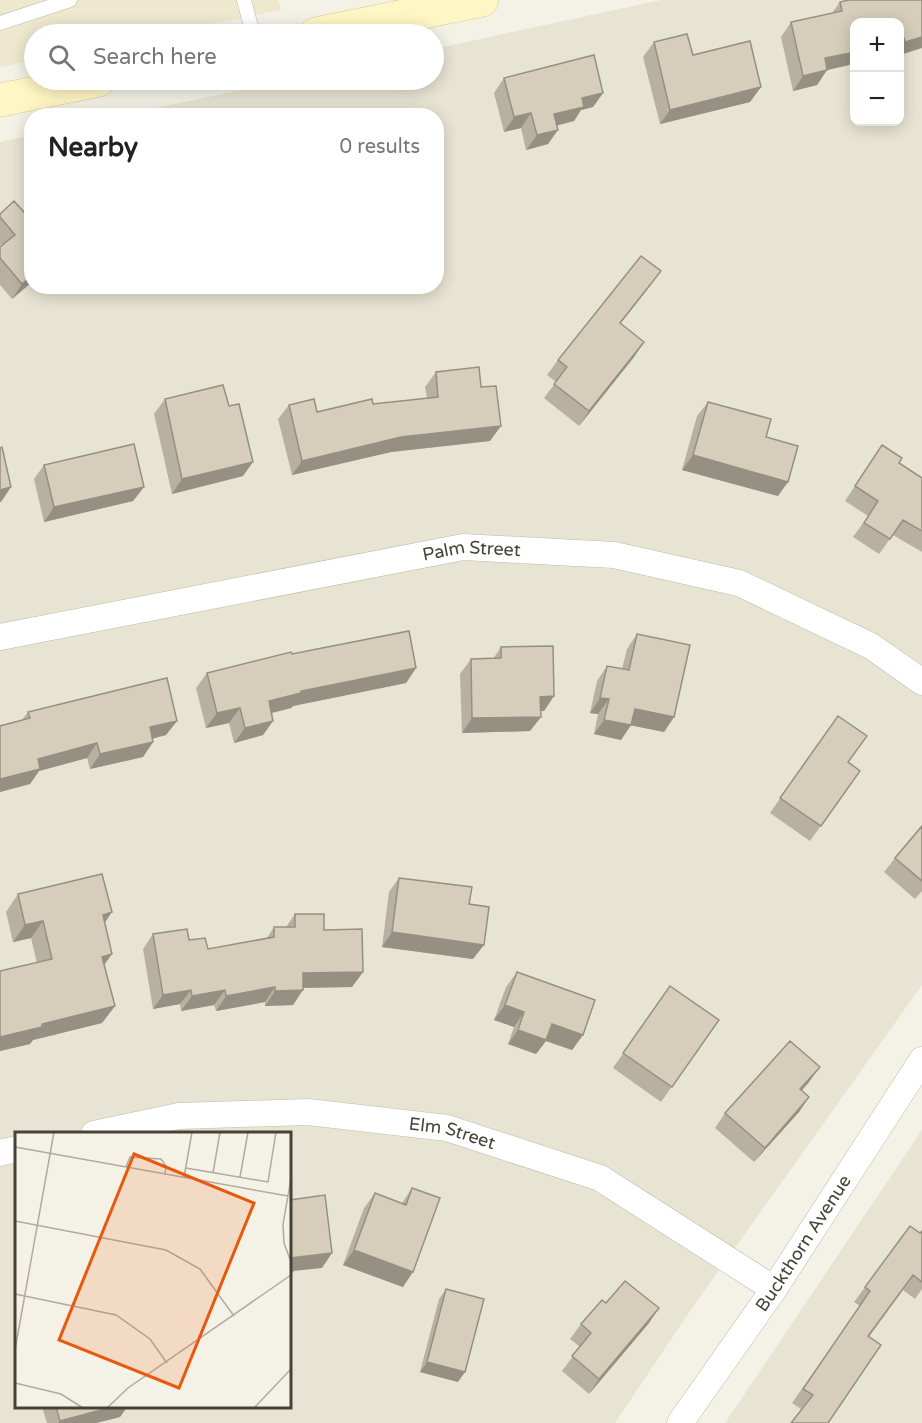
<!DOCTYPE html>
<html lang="en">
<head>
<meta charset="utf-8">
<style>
  body { margin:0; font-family:"Varela Round",sans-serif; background:#f6f6f6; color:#222 }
  .controls { position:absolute; right:18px; top:18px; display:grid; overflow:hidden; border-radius:12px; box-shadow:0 3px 15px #0003 }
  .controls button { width:54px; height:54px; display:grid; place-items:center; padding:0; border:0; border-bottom:2px solid #e0e0e0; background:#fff; color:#222; font:30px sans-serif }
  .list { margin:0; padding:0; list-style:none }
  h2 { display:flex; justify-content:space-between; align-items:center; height:78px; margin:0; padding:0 24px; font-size:26px }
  h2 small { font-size:20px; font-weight:400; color:#767676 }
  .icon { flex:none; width:33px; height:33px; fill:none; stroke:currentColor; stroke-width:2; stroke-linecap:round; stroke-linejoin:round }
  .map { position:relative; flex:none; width:922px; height:1423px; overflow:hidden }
  .search { position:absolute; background:#fff; box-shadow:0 3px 15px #0003; left:24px; top:24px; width:420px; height:66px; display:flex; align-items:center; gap:15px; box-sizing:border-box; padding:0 21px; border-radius:33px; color:#767676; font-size:22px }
  .panel { position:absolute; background:#fff; box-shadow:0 3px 15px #0003; left:24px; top:108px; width:420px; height:186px; border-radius:24px }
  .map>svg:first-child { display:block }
</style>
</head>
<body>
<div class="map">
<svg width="922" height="1423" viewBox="0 0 922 1423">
  <rect width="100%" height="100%" fill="#f4f1e6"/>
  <!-- residential -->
  <path fill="#e8e4d4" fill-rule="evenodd" d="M661,0H922V985L690,1311L615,1423H0V142L31,135L32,286H436V116L122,115L290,80H434V49ZM854,22H900V122H854ZM16,1134H290V1406H16Z
    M922,1130V1423H725Z"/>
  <!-- education -->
  <path fill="#eee8cf" d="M0,0H278L281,10L160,34H34V60L0,67Z"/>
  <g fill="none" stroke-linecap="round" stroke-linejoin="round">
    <!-- lane casing -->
    <g stroke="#c0baa8" stroke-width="15">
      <path id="lane" d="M244,0L253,34
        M0,23L70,0"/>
    </g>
    <!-- street casing -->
    <g stroke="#c0baa8" stroke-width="27">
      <g id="street">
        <path id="s1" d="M0,637L463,547L614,555L739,583L871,646L922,682"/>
        <path id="s2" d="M94,1134L179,1116L308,1112L447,1128L600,1178L774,1289"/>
        <path d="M0,1153L16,1149"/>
        <path id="s3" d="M680,1423L774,1289L922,1060"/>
      </g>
    </g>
    <!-- secondary casing -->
    <g stroke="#d6cb94" stroke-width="34">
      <path id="secondary" d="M316,34L482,0
        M0,100L99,80"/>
    </g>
    <!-- lane -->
    <use href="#lane" stroke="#fff" stroke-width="14"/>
    <!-- street -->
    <use href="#street" stroke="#fff" stroke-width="26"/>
    <!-- secondary -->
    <use href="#secondary" stroke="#fff6c5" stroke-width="33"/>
  </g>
  <!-- wall -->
  <path fill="#b8b1a1" d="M922,0L900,55V22H855V58L849,65L827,70L817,85L793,91L781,37L791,22L832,13L840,2Z
    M654,42L693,55L761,87L750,102L660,124L643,57Z
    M504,78L603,93L593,107L581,110L574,121L557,125L548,144L526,150L521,128L504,132L494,93Z
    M14,201L32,282L12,299L0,285V247L2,246L0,244V214Z
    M650,286L621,323L644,342L634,357L579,426L544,398L556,382L547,375L558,360Z
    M436,372L481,387L490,441L391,452L292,475L278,419L289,405L317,412L373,404L427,398L425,387Z
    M165,399L243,476L172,494L154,414Z
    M708,402L778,496L682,470L697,416Z
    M882,445L899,463L922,478V552L893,535L879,554L853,537L868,516L845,501Z
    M44,465L144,487L133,501L44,522L34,479Z
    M637,634L674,717L664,732L631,725L621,740L594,734L598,714L590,713L597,681L607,666L622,669L627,649Z
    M501,647L554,696L544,711H540L541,717L530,731L462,733L460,674L471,659H493Z
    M292,654L416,668L406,683L293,706L291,708L272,713L273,721L263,735L234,743L229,723L206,728L196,688L207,673Z
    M28,712L177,721L166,735L152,739L153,742L143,757L90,769L87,758L39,771L30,784L0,792V725L22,720Z
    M838,716L848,762L860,771L810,841L770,813Z
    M922,826V891L915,899L884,872L895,858Z
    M399,878L469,904L473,959L382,947L389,892Z
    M18,894L105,923V965L115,1006L102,1023L33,1040L30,1044L0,1051V971L37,963L31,938L13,942L6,912Z
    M295,914L324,930L363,972L352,987L303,988L293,1005L265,1006V1002L216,1011L214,1005L181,1011L180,1004L153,1009L143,949L153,934L189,940L208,949L267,938L274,927H286Z
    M517,972L583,1035L572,1050L546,1041L536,1054L508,1044L514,1027L494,1020L506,987Z
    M670,986L719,1020L661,1102L613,1068Z
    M809,1082L802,1090L809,1097L799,1112L754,1162L715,1128L725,1113Z
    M412,1188L403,1287L343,1265L364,1208L375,1193L402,1203Z
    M922,1231V1289L915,1299L903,1290L869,1337L801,1409L792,1403L860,1306L854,1302L865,1287Z
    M446,1289L458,1382L420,1372L439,1299Z
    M606,1303L649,1323L589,1394L562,1371L580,1347L570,1339L581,1324Z
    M42,1407H127L120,1417L96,1423H47Z"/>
  <!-- shaded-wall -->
  <path fill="#969083" d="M922,37V48L900,55V49L905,42Z
    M855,52V58L849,65L814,73L825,58Z
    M827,70L817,85L793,91L803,76Z
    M761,87L750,102L660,124L670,110Z
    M603,93L593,107L581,110L574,121L544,129L554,114L582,98Z
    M531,113L521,128L504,132L514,117Z
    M558,130L548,144L526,150L537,135Z
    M661,271L650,286L609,337L620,323Z
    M32,276V282L12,299L22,284Z
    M644,342L634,357L579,426L589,411Z
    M501,426L490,441L391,452L292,475L302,461L401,437Z
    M693,455L788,482L778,496L682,470Z
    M253,462L243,476L172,494L182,479Z
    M11,487L1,502H0V490Z
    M144,487L133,501L44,522L54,507Z
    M416,668L406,683L293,706L291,708L259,716L269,701L301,691Z
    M554,696L544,711H530L540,697Z
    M600,698L609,699L598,714L590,713Z
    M240,708L229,723L206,728L217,713Z
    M635,709L674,717L664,732L624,724Z
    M541,717L530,731L462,733L472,718Z
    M604,720L631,725L621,740L594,734Z
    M177,721L166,735L139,742L150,727Z
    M273,721L263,735L234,743L245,728Z
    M153,742L143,757L90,769L100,754Z
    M97,743L87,758L39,771L30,784L0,792V779L38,759Z
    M112,912L100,930L103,915Z
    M43,921L31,938L13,942L25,925Z
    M392,932L484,945L473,959L382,947Z
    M112,954L100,971L102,957Z
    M363,972L352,987L293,988L303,973Z
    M275,987L265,1002L216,1011L226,996Z
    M191,990L180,1004L153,1009L163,995Z
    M225,990L214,1005L181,1011L192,996Z
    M303,990L293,1005L265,1006L275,991Z
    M505,1005L524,1012L514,1027L494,1020Z
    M115,1006L102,1023L33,1040L30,1044L0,1051V1037L42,1024Z
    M552,1024L583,1035L572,1050L546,1041L536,1054L508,1044L518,1030Z
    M820,1067L809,1082L790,1104L800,1089Z
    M809,1097L799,1112L754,1162L765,1148Z
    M354,1250L413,1272L403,1287L343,1265Z
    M332,1253L322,1268L293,1271L290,1276V1261L291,1258Z
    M659,1308L649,1323L589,1394L599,1379Z
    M427,1362L465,1372L458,1382L420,1372Z
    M112,1407H127L120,1417L96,1423H58L60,1421Z"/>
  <!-- building -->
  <path fill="#d6cebb" stroke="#969083" stroke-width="1.5" d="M849,0H922V37L905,42L899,22H855V52L825,58L827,70L803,76L791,22L842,11L840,2Z
    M687,34L693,55L750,41L761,87L670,110L654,42Z
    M594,55L603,93L582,98L584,107L554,114L558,130L537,135L531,113L514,117L504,78Z
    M314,113L315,116H302Z
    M14,201L32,221V276L22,284L0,258V247L15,235L0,217V214Z
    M641,256L661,271L620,323L644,342L589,411L554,384L567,367L558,360Z
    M479,367L481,387L496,386L501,426L401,437L302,461L289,405L314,399L317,412L372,399L373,404L438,397L436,372Z
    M223,385L229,406L239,404L253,462L182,479L165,399Z
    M708,402L771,419L766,437L798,446L788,482L693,455Z
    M134,444L144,487L54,507L44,465Z
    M882,445L902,458L899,463L922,478V531L903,520L890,539L864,523L878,501L855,486Z
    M2,447L11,487L0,490V448Z
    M409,631L416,668L301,691V693L269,701L273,721L245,728L240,708L217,713L207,673L291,652L292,654Z
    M637,634L690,645L674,717L635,709L631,725L604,720L609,699L600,698L607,666L629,670Z
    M553,646L554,696L540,697L541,717L472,718L471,659L501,658V647Z
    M167,678L177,721L150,727L153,742L100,754L97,743L38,759L40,769L0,779V726L30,718L28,712Z
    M838,716L867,736L848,762L860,771L821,826L780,798Z
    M922,826V881L895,858Z
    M102,874L112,912L103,915L112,954L102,957L115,1006L42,1024V1027L0,1037V971L52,959L43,921L25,925L18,894Z
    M399,878L472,887L469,904L489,907L484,945L392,932Z
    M295,914H324V930L362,929L363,972L303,973V990L275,991V987L226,996L225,990L192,996L191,990L163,995L153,934L187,929L189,940L205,938L208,949L274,937V927H295Z
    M517,972L595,1000L583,1035L552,1024L546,1040L518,1030L524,1012L505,1005Z
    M670,986L719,1020L672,1087L623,1053Z
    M790,1041L820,1067L800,1089L809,1097L765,1148L725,1113Z
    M412,1188L440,1198L413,1272L354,1250L375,1193L406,1205Z
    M325,1195L332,1253L291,1258L293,1271H290V1200Z
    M910,1226L920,1233L922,1231V1282L913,1275L868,1336L881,1345L828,1423H791L813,1395L803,1389L870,1291L865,1287Z
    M625,1281L659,1308L599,1379L572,1356L591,1333L581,1324L602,1300L606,1303Z
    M446,1289L484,1299L465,1372L427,1362Z
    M56,1407H112L60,1421Z"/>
  <g text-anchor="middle" stroke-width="5" stroke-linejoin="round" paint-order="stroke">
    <!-- street labels -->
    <g font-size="18" fill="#474235" stroke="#fff">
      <text dy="6" stroke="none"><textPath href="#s1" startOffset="480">Palm Street</textPath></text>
      <text dy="6" stroke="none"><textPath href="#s2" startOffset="362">Elm Street</textPath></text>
      <text dy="6" stroke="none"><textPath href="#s3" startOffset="218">Buckthorn Avenue</textPath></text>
    </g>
  </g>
  <!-- overview -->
  <g transform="translate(15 1132)">
    <rect width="276" height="276" fill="#f4f1e6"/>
    <path fill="none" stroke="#afab9f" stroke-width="1.5" d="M0,15L273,64M111,35L115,25L146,27L151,34L150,42M171,36L253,50L261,0M198,41L205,0M169,45L177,0M225,45L233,0M276,47L268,92L269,111L276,130M0,89L151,118L185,137L219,184M0,162L101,183L135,207L152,231M0,218L39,0M0,251L46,262L68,276M92,276L113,256L276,143M239,276L276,237"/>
    <path fill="#e8590c" fill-opacity="0.15" stroke="#e8590c" stroke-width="3" d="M119,22L239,71L164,256L44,208Z"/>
    <rect width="276" height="276" fill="none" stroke="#474235" stroke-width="3"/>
  </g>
</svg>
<div class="controls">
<button>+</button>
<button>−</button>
</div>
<div class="search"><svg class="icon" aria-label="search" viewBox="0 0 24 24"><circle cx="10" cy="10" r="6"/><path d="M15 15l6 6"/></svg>Search here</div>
<section class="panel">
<h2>Nearby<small>0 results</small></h2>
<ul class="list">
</ul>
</section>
</div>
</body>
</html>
